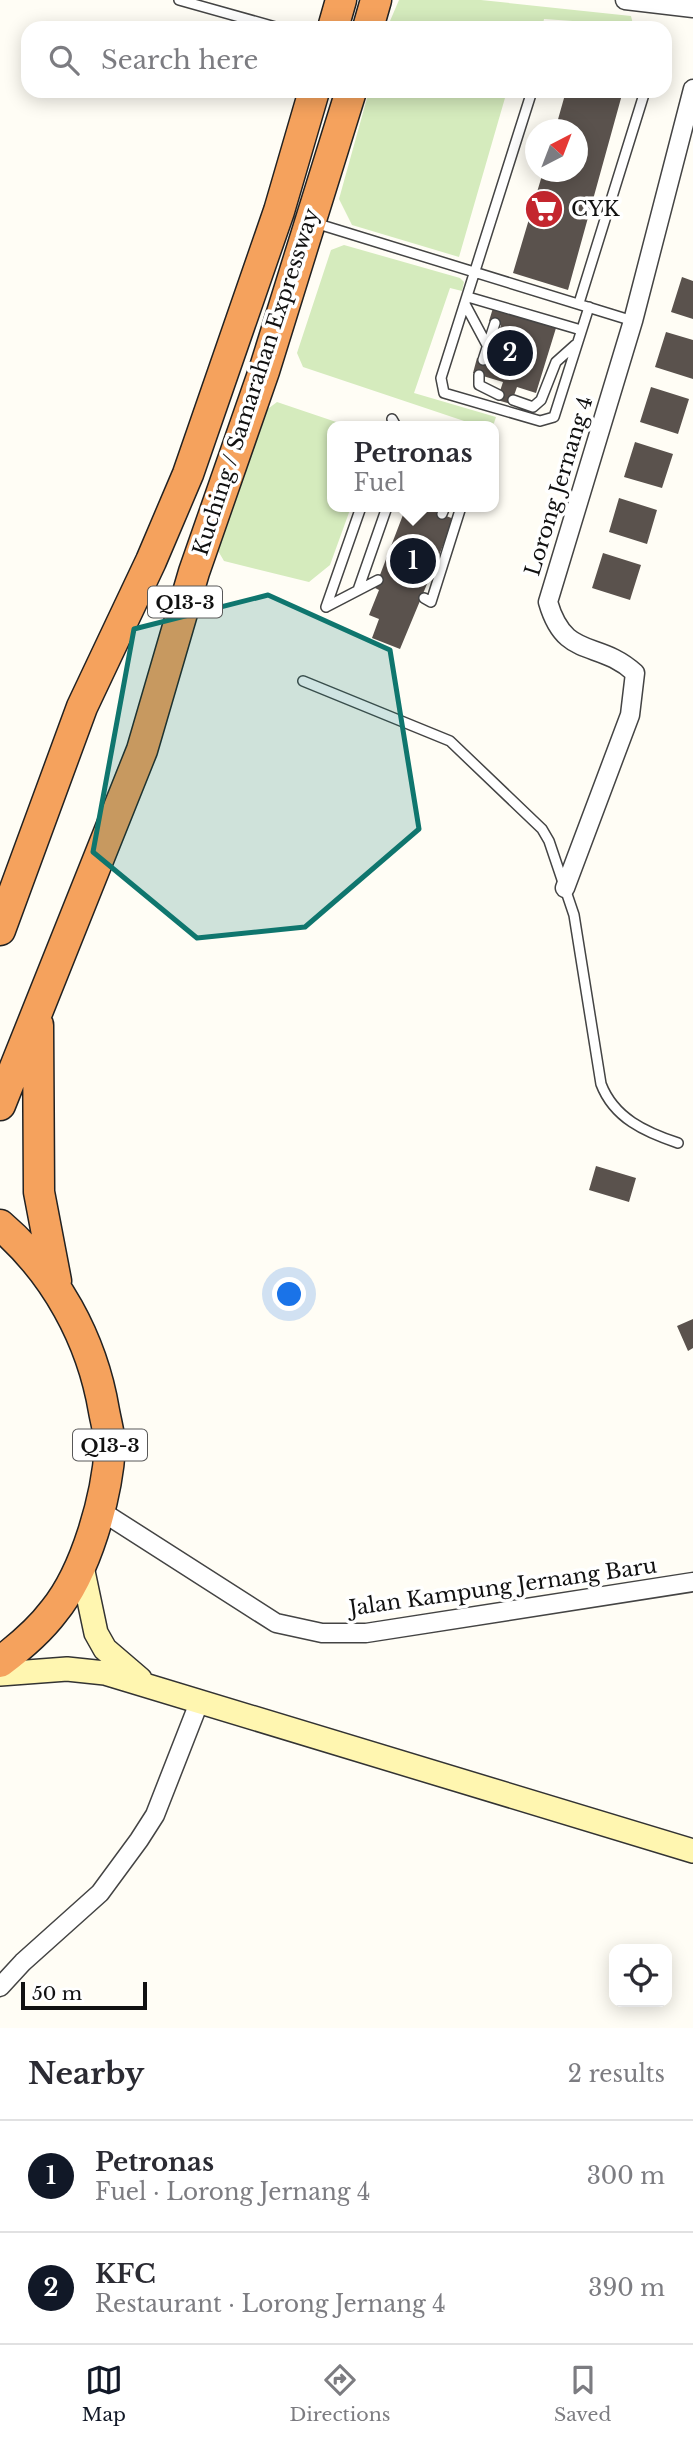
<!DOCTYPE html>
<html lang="en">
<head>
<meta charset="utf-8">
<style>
  body { margin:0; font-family:"Libre Baskerville",serif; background:#f2f2f3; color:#2b2b33 }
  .controls { position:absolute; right:21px; bottom:21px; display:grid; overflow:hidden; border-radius:14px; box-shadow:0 4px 18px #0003 }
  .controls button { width:63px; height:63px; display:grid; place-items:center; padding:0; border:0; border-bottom:2px solid #e1e1e2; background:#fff; color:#2b2b33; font:35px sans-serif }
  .compass { position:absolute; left:525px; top:119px; width:63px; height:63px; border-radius:50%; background:#fff; box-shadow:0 4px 18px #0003; rotate:42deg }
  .scale { position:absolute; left:21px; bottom:18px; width:126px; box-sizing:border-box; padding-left:7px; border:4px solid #111; border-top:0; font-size:19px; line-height:24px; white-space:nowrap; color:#111; -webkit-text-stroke:5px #fff; paint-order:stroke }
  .you { position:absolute; left:290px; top:1295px; width:24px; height:24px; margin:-18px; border:5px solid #fff; border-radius:50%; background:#1a73e8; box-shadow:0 0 0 10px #1a73e833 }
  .badge { display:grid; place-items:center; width:46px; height:46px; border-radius:50%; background:#111827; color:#fff; font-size:23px; font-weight:700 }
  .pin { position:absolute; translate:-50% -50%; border:4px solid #fff; box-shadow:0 2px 7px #0006 }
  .popup { position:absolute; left:327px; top:421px; width:172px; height:91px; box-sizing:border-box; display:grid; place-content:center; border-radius:14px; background:#fff; filter:drop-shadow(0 2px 5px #0005); font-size:23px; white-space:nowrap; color:#7c7c81 }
  .popup b { font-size:26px; color:#2b2b33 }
  .popup::after { content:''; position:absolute; left:50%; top:100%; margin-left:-14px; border:14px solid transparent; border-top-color:#fff }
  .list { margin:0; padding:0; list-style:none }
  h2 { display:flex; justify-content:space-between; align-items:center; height:91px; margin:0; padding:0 28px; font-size:30px }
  h2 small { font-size:23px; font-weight:400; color:#7c7c81 }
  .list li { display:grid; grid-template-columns:46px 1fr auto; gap:21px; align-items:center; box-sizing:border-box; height:112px; padding:0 28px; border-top:2px solid #e1e1e2 }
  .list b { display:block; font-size:26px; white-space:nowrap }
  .list p { margin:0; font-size:23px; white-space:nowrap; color:#7c7c81 }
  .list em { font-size:23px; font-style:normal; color:#7c7c81 }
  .icon { flex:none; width:38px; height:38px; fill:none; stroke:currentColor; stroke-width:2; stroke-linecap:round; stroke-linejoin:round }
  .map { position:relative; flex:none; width:693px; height:2028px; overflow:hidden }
  .search { position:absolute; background:#fff; box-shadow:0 4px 18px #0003; left:21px; right:21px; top:21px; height:77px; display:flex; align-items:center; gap:18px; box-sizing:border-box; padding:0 24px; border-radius:21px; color:#7c7c81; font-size:26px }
  .sheet { height:315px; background:#fff }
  nav { display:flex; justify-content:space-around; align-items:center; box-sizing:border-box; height:98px; border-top:2px solid #e1e1e2; background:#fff; font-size:19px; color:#7c7c81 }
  nav a { display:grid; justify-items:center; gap:4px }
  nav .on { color:#111827 }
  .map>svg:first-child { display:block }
</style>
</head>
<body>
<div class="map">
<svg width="693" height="2028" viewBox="0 0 693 2028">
  <rect width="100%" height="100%" fill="#fffdf5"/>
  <!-- green -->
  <path fill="#d5ebbd" d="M399,0H481L631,16L634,28L630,25L544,19L542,28H387Z
    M369,91H507L459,257L352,225L339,199Z
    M344,245L460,278L464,282L462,291L450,288L414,393L496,417L493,426H479L303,367L297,353L331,250Z
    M277,402L348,426H332V507H351L330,565L309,582L224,561L217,549L261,414Z"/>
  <!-- building -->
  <path fill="#5a524d" d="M566,91H623L568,290L513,273L543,172H578V130H555Z
    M682,277L693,281V319L671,312Z
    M493,308L556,328L536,393L517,387L511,404L497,400L503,382L473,373L477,358L490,361L501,325L489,321Z
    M666,332L693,340V379L655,367Z
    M651,387L689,399L678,434L640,422Z
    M635,442L673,454L662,488L624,477Z
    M619,498L657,510L647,544L609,532Z
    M406,507H423L454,519L400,649L372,638L379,619L369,615L379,590L375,588Z
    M603,553L641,565L630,600L592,588Z
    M596,1166L636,1178L629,1202L589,1190Z
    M693,1319V1348L688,1351L677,1326Z"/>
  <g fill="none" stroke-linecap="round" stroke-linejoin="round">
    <!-- lane casing -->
    <g stroke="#444" stroke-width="12">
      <path id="lane" d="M179,0L279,28
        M532,91L441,378L444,393L540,421L554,417L589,307
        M315,223L633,321
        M468,297L581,330
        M579,303L645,91
        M465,304L488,347
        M483,360L495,323
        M479,375V385L499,395
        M513,400L533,407L541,400L556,362L575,345
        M392,419L396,426
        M442,514L445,507
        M358,590L387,507
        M424,598L431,602L461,507
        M326,607L361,507
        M326,607L378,580
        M303,681L450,741L542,829L549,841L574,915L601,1084C614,1118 645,1132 678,1143"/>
    </g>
    <!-- street casing -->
    <g stroke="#444" stroke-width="21">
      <path id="street" d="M625,0L693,8
        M565,888L630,715L635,673C598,639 565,661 548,602L633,321L693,89
        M101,1511L276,1623L322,1633H366L693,1582
        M0,1987L23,1962L100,1893L139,1840L155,1815L200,1700"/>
    </g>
    <!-- secondary casing -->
    <g stroke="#333" stroke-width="26">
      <path id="secondary" d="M81,1562L96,1633L105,1649L140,1679
        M0,1674L67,1669L105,1673L693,1851"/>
    </g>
    <!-- highway casing -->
    <g stroke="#222" stroke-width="33">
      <path id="highway" d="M333,28L341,0
        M368,28L376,0
        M0,930L82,707L151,561L188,474L279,211L314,91
        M38,1025L39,1192L56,1281
        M0,1105L142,750L194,572L264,371L351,91
        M0,1225C55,1272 92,1339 104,1411C106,1422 110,1436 110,1447C107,1497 86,1572 54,1611C39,1631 20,1647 0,1662"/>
    </g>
    <!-- lane -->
    <use href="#lane" stroke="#fff" stroke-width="9"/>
    <!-- street -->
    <use href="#street" stroke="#fff" stroke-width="18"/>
    <!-- secondary -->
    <use href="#secondary" stroke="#fff6b0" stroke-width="23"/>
    <!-- highway -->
    <use href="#highway" stroke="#f5a25d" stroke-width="30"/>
  </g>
  <!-- marked area -->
  <path fill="#0f766e" fill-opacity="0.2" stroke="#0f766e" stroke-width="5" stroke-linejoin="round" d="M268,595L390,650L419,829L305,927L197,938L93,852L134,629Z"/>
  <!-- icons -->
  <defs>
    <g id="supermarket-disc" transform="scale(2.0125)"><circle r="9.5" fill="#c4262e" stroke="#fff"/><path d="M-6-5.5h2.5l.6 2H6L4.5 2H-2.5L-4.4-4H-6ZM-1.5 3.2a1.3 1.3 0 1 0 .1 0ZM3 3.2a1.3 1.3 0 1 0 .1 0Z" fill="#fff"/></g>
  </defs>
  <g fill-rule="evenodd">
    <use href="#supermarket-disc" x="544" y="209"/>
  </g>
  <g text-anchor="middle" stroke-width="7" stroke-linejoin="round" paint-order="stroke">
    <!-- shield labels -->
    <g fill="#fff" stroke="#585858" stroke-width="2">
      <rect x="148" y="586.5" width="74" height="31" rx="5"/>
      <rect x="73" y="1429.5" width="74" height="31" rx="5"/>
    </g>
    <g font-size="19" font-weight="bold" fill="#111">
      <text x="185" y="609">Q13-3</text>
      <text x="110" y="1452">Q13-3</text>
    </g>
    <!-- poi labels -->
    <g font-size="21" fill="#111" stroke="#fff" text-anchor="start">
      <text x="571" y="216">CYK</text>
    </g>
    <!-- street labels -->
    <g font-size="21" fill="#111" stroke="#fff">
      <text transform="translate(256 382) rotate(-72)" y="7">Kuching / Samarahan Expressway</text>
      <text transform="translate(559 486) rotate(-73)" y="7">Lorong Jernang 4</text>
      <text transform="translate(503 1587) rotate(-8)" y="7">Jalan Kampung Jernang Baru</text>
    </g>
  </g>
</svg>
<div class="controls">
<button><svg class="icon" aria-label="locate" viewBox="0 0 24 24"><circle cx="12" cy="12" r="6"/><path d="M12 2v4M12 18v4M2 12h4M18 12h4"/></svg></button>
</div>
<svg class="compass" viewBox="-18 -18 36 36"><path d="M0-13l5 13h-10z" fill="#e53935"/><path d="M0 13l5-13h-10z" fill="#7c7c81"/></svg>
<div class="scale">50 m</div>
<div class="you"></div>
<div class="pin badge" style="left:413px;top:561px">1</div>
<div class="popup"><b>Petronas</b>Fuel</div>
<div class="pin badge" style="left:510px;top:353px">2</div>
<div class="search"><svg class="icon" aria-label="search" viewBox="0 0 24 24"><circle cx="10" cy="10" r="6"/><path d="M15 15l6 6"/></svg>Search here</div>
</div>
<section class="sheet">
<h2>Nearby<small>2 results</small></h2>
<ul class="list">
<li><span class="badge">1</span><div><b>Petronas</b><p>Fuel · Lorong Jernang 4</p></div><em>300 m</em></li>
<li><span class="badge">2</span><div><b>KFC</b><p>Restaurant · Lorong Jernang 4</p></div><em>390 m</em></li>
</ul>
</section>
<nav>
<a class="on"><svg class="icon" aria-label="map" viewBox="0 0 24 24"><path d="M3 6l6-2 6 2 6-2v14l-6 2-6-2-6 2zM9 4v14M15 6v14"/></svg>Map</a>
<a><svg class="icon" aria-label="directions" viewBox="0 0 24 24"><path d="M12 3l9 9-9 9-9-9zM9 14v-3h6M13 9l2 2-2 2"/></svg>Directions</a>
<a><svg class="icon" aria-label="saved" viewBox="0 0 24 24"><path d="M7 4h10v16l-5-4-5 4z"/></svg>Saved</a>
</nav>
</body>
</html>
